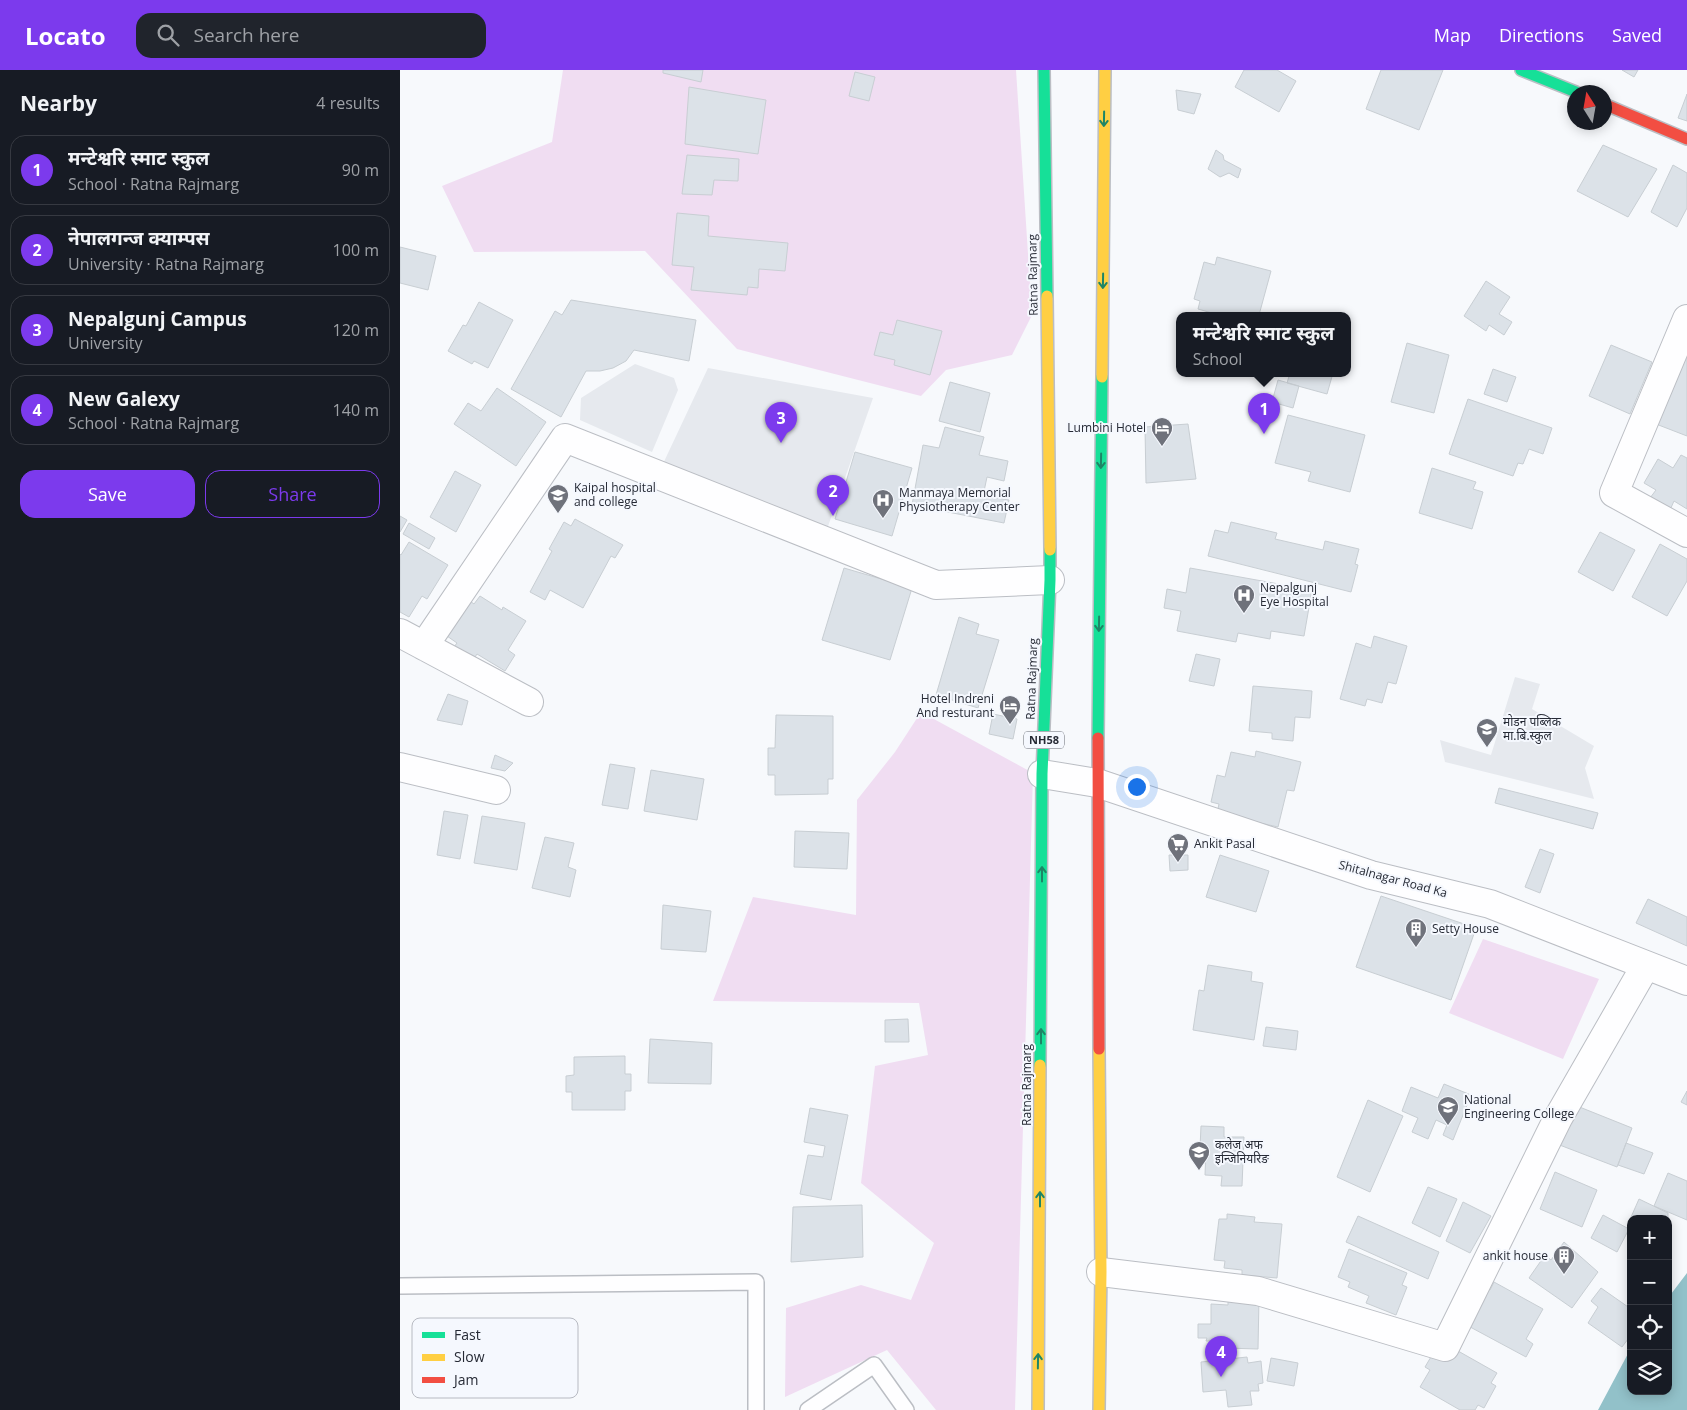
<!DOCTYPE html>
<html lang="en">
<head>
<meta charset="utf-8">
<style>
  body { margin:0; font-family:"Open Sans","Noto Sans Devanagari",sans-serif; background:#20242c; color:#f1f3f6 }
  .controls { position:absolute; right:15px; bottom:15px; display:grid; overflow:hidden; border-radius:10px; box-shadow:0 2px 12px #0003 }
  .controls button { width:45px; height:45px; display:grid; place-items:center; padding:0; border:0; border-bottom:1px solid #363941; background:#171b24; color:#f1f3f6; font:25px sans-serif }
  .compass { position:absolute; left:1167px; top:15px; width:45px; height:45px; border-radius:50%; background:#171b24; box-shadow:0 2px 12px #0003; rotate:349deg }
  .you { position:absolute; left:736px; top:716px; width:18px; height:18px; margin:-12px; border:4px solid #fff; border-radius:50%; background:#1a73e8; box-shadow:0 0 0 8px #1a73e833 }
  .badge { display:grid; place-items:center; width:32px; height:32px; border-radius:50%; background:#7c3aed; color:#fff; font-size:16px; font-weight:700 }
  .pin { position:absolute; translate:-50% -41px; filter:drop-shadow(0 1px 2px #0008) }
  .pin::after { content:''; position:absolute; top:26px; width:18px; height:15px; background:inherit; clip-path:polygon(0 0,100% 0,50% 100%) }
  .popup { position:absolute; left:776px; top:242px; width:175px; height:65px; box-sizing:border-box; display:grid; place-content:center; border-radius:10px; background:#171b24; filter:drop-shadow(0 1px 4px #0005); font-size:16px; white-space:nowrap; color:#9ea1a6 }
  .popup b { font-size:19px; color:#f1f3f6 }
  .popup::after { content:''; position:absolute; left:50%; top:100%; margin-left:-10px; border:10px solid transparent; border-top-color:#171b24 }
  .list { margin:0; padding:0; list-style:none }
  h2 { display:flex; justify-content:space-between; align-items:center; height:65px; margin:0; padding:0 20px; font-size:21px }
  h2 small { font-size:16px; font-weight:400; color:#9ea1a6 }
  .list li { display:grid; grid-template-columns:32px 1fr auto; gap:15px; align-items:center; box-sizing:border-box; height:70px; margin:0 10px 10px; padding:0 10px; border:1px solid #363941; border-radius:15px }
  .list b { display:block; font-size:19px; white-space:nowrap }
  .list p { margin:0; font-size:16px; white-space:nowrap; color:#9ea1a6 }
  .list em { font-size:16px; font-style:normal; color:#9ea1a6 }
  .actions { display:flex; gap:10px; padding:15px 20px }
  .actions a { flex:1; padding:11px 0; border:1px solid #7c3aed; border-radius:15px; text-align:center; font-size:18px; color:#7c3aed }
  .actions .main { background:#7c3aed; color:#fff }
  .icon { flex:none; width:28px; height:28px; fill:none; stroke:currentColor; stroke-width:2; stroke-linecap:round; stroke-linejoin:round }
  .map { position:relative; flex:none; width:1287px; height:1340px; overflow:hidden }
  header { display:flex; align-items:center; gap:30px; box-sizing:border-box; height:70px; padding:0 25px; background:#7c3aed; color:#fff }
  header strong { font-size:24px }
  nav { display:flex; gap:28px; margin-inline-start:auto; font-size:18px }
  .search { width:350px; height:45px; background:#20242c; display:flex; align-items:center; gap:12px; box-sizing:border-box; padding:0 18px; border-radius:15px; color:#9ea1a6; font-size:19px }
  main { display:flex }
  aside { flex:1; background:#171b24 }
  .map>svg:first-child { display:block }
</style>
</head>
<body>
<header>
<strong>Locato</strong>
<div class="search"><svg class="icon" aria-label="search" viewBox="0 0 24 24"><circle cx="10" cy="10" r="6"/><path d="M15 15l6 6"/></svg>Search here</div>
<nav><a>Map</a><a>Directions</a><a>Saved</a></nav>
</header>
<main>
<aside>
<h2>Nearby<small>4 results</small></h2>
<ul class="list">
<li><span class="badge">1</span><div><b>मन्टेश्वरि स्माट स्कुल</b><p>School · Ratna Rajmarg</p></div><em>90 m</em></li>
<li><span class="badge">2</span><div><b>नेपालगन्ज क्याम्पस</b><p>University · Ratna Rajmarg</p></div><em>100 m</em></li>
<li><span class="badge">3</span><div><b>Nepalgunj Campus</b><p>University</p></div><em>120 m</em></li>
<li><span class="badge">4</span><div><b>New Galexy</b><p>School · Ratna Rajmarg</p></div><em>140 m</em></li>
</ul>
<div class="actions"><a class="main">Save</a><a>Share</a></div>
</aside>
<div class="map">
<svg width="1287" height="1340" viewBox="0 0 1287 1340">
  <rect width="100%" height="100%" fill="#f7f9fc"/>
  <!-- built -->
  <path fill="#e6e9ee" d="M235,294L274,308L278,320L252,382L180,350L181,328Z
    M308,298L473,328L426,462L261,398Z
    M1115,607L1140,614L1132,639L1194,676L1185,698L1194,729L1045,692L1040,670L1091,685Z"/>
  <!-- green -->
  <path fill="#f0ddf2" d="M163,0H616L632,245L612,285L546,300L521,326L337,279L245,181L74,182L42,116L152,72Z
    M521,642L633,703L615,1340H536L487,1280L385,1327L386,1238L461,1215L511,1230L534,1173L461,1113L475,996L528,985L519,933L313,931L353,827L456,845L457,730L495,682Z
    M1083,869L1199,909L1163,989L1049,943Z"/>
  <!-- water -->
  <path fill="#92c1c9" d="M1287,1203V1340H1198L1231,1278V1321H1268V1228Z"/>
  <!-- building -->
  <path fill="#dce2e8" stroke="#c8ced3" d="M263,0H303L301,12L263,3Z
    M844,0H877L896,11L879,42L835,17Z
    M981,0H1043L1019,60L966,39Z
    M1222,0H1238L1234,7Z
    M455,2L475,7L469,31L449,26Z
    M289,17L366,30L358,84L285,74Z
    M776,20L801,24L794,44L778,40Z
    M1287,24V51L1278,48Z
    M1203,75L1257,99L1228,147L1177,121Z
    M816,80L823,85L824,90L841,99L838,108L829,103L820,107L808,99Z
    M287,85L339,89L338,111L314,110L312,125L282,124Z
    M1273,95L1287,103V138L1277,157L1251,142Z
    M277,143L309,146L308,166L388,173L385,201L359,199L358,218L348,217L347,225L291,220L294,197L272,195Z
    M0,177L36,186L28,220L0,213Z
    M817,187L871,201L859,245H819L798,239L800,231L794,229L804,192L815,195Z
    M1086,211L1110,227L1099,244L1112,252L1104,265L1089,255L1086,261L1064,246Z
    M171,230L296,250L289,291L234,280L226,291L213,298L200,301H186L161,347L111,319L155,241L162,245Z
    M79,232L113,250L88,298L74,291L72,294L48,281L63,255L66,256Z
    M497,250L542,261L530,305L494,295L495,290L474,285L480,262L493,265Z
    M1287,271V366L1256,354Z
    M1007,273L1049,285L1034,343L991,332Z
    M1211,275L1252,292L1230,344L1189,326Z
    M1093,299L1116,307L1107,332L1084,324Z
    M890,303H933L927,324L887,313Z
    M878,310L899,316L893,338L872,332Z
    M550,312L590,323L580,362L539,351Z
    M97,318L146,352L116,396L54,354L68,333L81,341Z
    M1068,329L1152,358L1143,384L1129,379L1123,394L1118,393L1113,406L1049,384Z
    M888,345L965,365L950,422L908,411L911,402L875,393Z
    M788,354L796,409L746,413L745,357Z
    M545,357L584,367L579,385L608,391L604,411L587,407L583,426L609,430L604,453L512,435L523,375L539,378Z
    M455,382L512,398L492,466L435,449Z
    M1281,385L1287,388V439L1274,431L1270,440L1250,428L1256,420L1244,413L1258,389L1273,398Z
    M1032,398L1076,412L1073,419L1083,422L1072,459L1019,443Z
    M55,401L81,415L56,462L30,447Z
    M0,446L7,450L0,462Z
    M175,449L223,475L215,488L211,486L183,538L150,520L145,530L130,522L152,481L149,479L164,452L171,456Z
    M831,452L877,463L875,469L923,480L925,471L959,479L955,494L958,495L951,522L808,486L815,460L828,463Z
    M9,453L35,468L29,479L3,464Z
    M1200,462L1235,480L1213,521L1178,502Z
    M9,472L48,495L27,529L22,526L9,547L0,542V484L1,485Z
    M1260,474L1287,489V511L1267,546L1232,527Z
    M444,498L512,518L490,590L422,570Z
    M790,498L912,520L904,566L871,561L870,569L838,563L836,572L777,561L781,541L764,538L767,519L786,523Z
    M80,526L102,540L103,537L126,551L108,580L115,585L105,601L77,584L73,590L54,577L57,573L47,566L70,531L74,534Z
    M559,547L579,554L576,564L599,570L578,638L536,625Z
    M974,566L1007,576L996,614L988,612L982,633L967,629L965,636L940,629L956,573L971,578Z
    M796,584L820,589L814,616L789,611Z
    M853,616L912,621L910,648L895,647L893,671L872,669V663L849,661Z
    M48,624L68,631L62,655L37,650Z
    M593,644L617,649L613,669L589,664Z
    M376,645L433,646V709H428V724L375,725V705H368V678H375Z
    M856,681L901,692L894,721L887,720L878,757L817,743L819,734L811,732L817,705L825,707L831,682L855,687Z
    M95,685L113,693L105,701L91,698Z
    M210,694L235,698L228,739L202,735Z
    M251,700L304,709L297,750L244,741Z
    M1099,718L1198,743L1193,759L1095,733Z
    M44,741L68,745L60,789L37,785Z
    M82,746L125,753L117,800L74,793Z
    M395,761L449,763L447,799L394,797Z
    M145,767L174,773L168,797L176,800L170,827L132,818Z
    M1140,779L1154,784L1140,823L1125,817Z
    M769,785H788V800L770,801Z
    M820,785L869,801L856,842L806,827Z
    M981,826L1076,858L1051,930L956,897Z
    M1248,829L1287,847V876L1236,853Z
    M263,835L311,841L306,882L261,879Z
    M808,895L852,902L851,911L863,913L854,970L793,960L799,920L804,921Z
    M508,949L509,972H485V950Z
    M866,957L898,961L896,980L863,976Z
    M250,969L312,973L311,1014L248,1013Z
    M225,986V1004H231V1021H225V1040H172V1022H166V1006L174,1005V987Z
    M1044,1014L1071,1025L1053,1070L1043,1065L1047,1055L1036,1050L1028,1069L1012,1062L1018,1048L1002,1041L1011,1017L1038,1028Z
    M1287,1021V1035L1281,1032Z
    M968,1030L1003,1046L970,1122L937,1107Z
    M1172,1034L1232,1058L1217,1097L1157,1074Z
    M410,1038L448,1045L431,1130L400,1124L408,1085L423,1087L425,1076L404,1072Z
    M801,1056L824,1057V1067H844L842,1116H821L822,1106L805,1105L806,1079L800,1078Z
    M1226,1073L1253,1083L1244,1104L1218,1095Z
    M1155,1102L1197,1120L1182,1157L1140,1139Z
    M1268,1103L1287,1111V1150L1254,1136Z
    M1028,1117L1057,1129L1040,1167L1012,1153Z
    M1239,1129L1268,1143V1149H1231V1155L1228,1154Z
    M1063,1132L1091,1146L1070,1183L1046,1171Z
    M462,1135L463,1187L391,1192L393,1137Z
    M827,1144L855,1147L854,1152L882,1154L877,1208L842,1205V1200L824,1198L825,1191L814,1190L819,1149H827Z
    M1203,1145L1229,1159L1217,1182L1191,1168Z
    M958,1146L1039,1182L1028,1209L946,1172Z
    M1164,1172L1198,1202L1172,1238L1129,1208L1145,1185L1151,1190Z
    M949,1179L1007,1203L1002,1215L1007,1217L996,1245L966,1233L969,1226L948,1217L950,1212L938,1207Z
    M1094,1212L1143,1239L1126,1269L1133,1274L1126,1287L1059,1251L1080,1214L1090,1220Z
    M1201,1218L1231,1239V1265L1222,1277L1188,1253L1198,1237L1191,1231Z
    M828,1228H859L858,1279L825,1278V1274H814V1271H806L807,1268H798V1254H811V1234L828,1235Z
    M1051,1277L1097,1303L1091,1313L1096,1316L1084,1338L1078,1335L1075,1340H1060L1020,1317L1030,1300L1025,1297L1035,1280Z
    M847,1287L848,1293L861,1291L863,1313L858,1314L859,1321H850L852,1335L828,1337L826,1320L803,1322L801,1292Z
    M871,1288L898,1293L894,1316L867,1311Z"/>
  <g fill="none" stroke-linecap="round" stroke-linejoin="round">
    <!-- lane casing -->
    <g stroke="#bbbec4" stroke-width="18">
      <path id="lane" d="M0,1216L356,1212V1340
        M408,1340L474,1295L506,1340"/>
    </g>
    <!-- street casing -->
    <g stroke="#bbbec4" stroke-width="30">
      <path id="street" d="M1287,249L1214,423L1287,463
        M0,563L129,632
        M24,576L165,368L536,515L650,510
        M0,697L96,720
        M642,704L697,713L971,805L1090,834L1287,911
        M701,1202L858,1221L1045,1277L1158,1048L1246,895"/>
    </g>
    <!-- fast casing -->
    <g stroke="#bbbec4" stroke-width="14">
      <path id="fast" d="M644,0L647,226
        M1121,0L1176,22
        M698,668L702,307
        M640,995L642,704L650,510V480"/>
    </g>
    <!-- slow casing -->
    <g stroke="#bbbec4" stroke-width="14">
      <path id="slow" d="M647,226L650,480
        M702,307L705,0
        M638,1340L640,995
        M699,1340L701,1202L699,979"/>
    </g>
    <!-- jam casing -->
    <g stroke="#bbbec4" stroke-width="14">
      <path id="jam" d="M1204,34L1287,69
        M698,668L699,979"/>
    </g>
    <!-- lane -->
    <use href="#lane" stroke="#fefeff" stroke-width="15"/>
    <!-- street -->
    <use href="#street" stroke="#fefeff" stroke-width="28"/>
    <!-- fast -->
    <use href="#fast" stroke="#16e098" stroke-width="11"/>
    <!-- slow -->
    <use href="#slow" stroke="#ffcf43" stroke-width="11"/>
    <!-- jam -->
    <use href="#jam" stroke="#f24e42" stroke-width="11"/>
  </g>
  <!-- one-way arrows -->
  <defs><path id="oneway-shaft" d="M-6 0H5M1.5-3L5.5 0L1.5 3" fill="none" stroke-width="1.6" stroke-linecap="round" stroke-linejoin="round" transform="scale(1.25)"/></defs>
  <g stroke="#1e8566">
    <use href="#oneway-shaft" transform="translate(704 49) rotate(91)"/>
    <use href="#oneway-shaft" transform="translate(703 211) rotate(91)"/>
    <use href="#oneway-shaft" transform="translate(701 391) rotate(91)"/>
    <use href="#oneway-shaft" transform="translate(699 554) rotate(91)"/>
    <use href="#oneway-shaft" transform="translate(642 804) rotate(-90)"/>
    <use href="#oneway-shaft" transform="translate(641 966) rotate(-90)"/>
    <use href="#oneway-shaft" transform="translate(640 1129) rotate(-90)"/>
    <use href="#oneway-shaft" transform="translate(638 1291) rotate(-89)"/>
  </g>
  <!-- icons -->
  <defs>
    <g id="hotel-pin" transform="scale(1.125)"><path d="M0 17L-7.5 6A9.5 9.5 0 1 1 7.5 6Z" fill="#6f727b" stroke="#f5f8fe"/><path d="M-6-4.5h1.5V1H6V5H4.5V3h-9V5H-6ZM-4 0a1.8 1.8 0 1 1 3.6 0ZM.5 0V-2.5h3Q6-2.5 6 0Z" fill="#fff"/></g>
    <g id="university-pin" transform="scale(1.125)"><path d="M0 17L-7.5 6A9.5 9.5 0 1 1 7.5 6Z" fill="#6f727b" stroke="#f5f8fe"/><path d="M0-5L7-2L0 1L-7-2ZM-4 1L0 2.5L4 1V4Q0 6-4 4Z" fill="#fff"/></g>
    <g id="hospital-pin" transform="scale(1.125)"><path d="M0 17L-7.5 6A9.5 9.5 0 1 1 7.5 6Z" fill="#6f727b" stroke="#f5f8fe"/><path d="M-5-5h3v3.5h4V-5h3V5h-3V1.5h-4V5h-3Z" fill="#fff"/></g>
    <g id="school-pin" transform="scale(1.125)"><path d="M0 17L-7.5 6A9.5 9.5 0 1 1 7.5 6Z" fill="#6f727b" stroke="#f5f8fe"/><path d="M0-5L7-2L0 1L-7-2ZM-4 1L0 2.5L4 1V4Q0 6-4 4Z" fill="#fff"/></g>
    <g id="supermarket-pin" transform="scale(1.125)"><path d="M0 17L-7.5 6A9.5 9.5 0 1 1 7.5 6Z" fill="#6f727b" stroke="#f5f8fe"/><path d="M-6-5.5h2.5l.6 2H6L4.5 2H-2.5L-4.4-4H-6ZM-1.5 3.2a1.3 1.3 0 1 0 .1 0ZM3 3.2a1.3 1.3 0 1 0 .1 0Z" fill="#fff"/></g>
    <g id="building-pin" transform="scale(1.125)"><path d="M0 17L-7.5 6A9.5 9.5 0 1 1 7.5 6Z" fill="#6f727b" stroke="#f5f8fe"/><path d="M-4-6H4V6H1V3H-1V6H-4ZM-2.5-4.3h1.7v1.8h-1.7ZM.8-4.3h1.7v1.8H.8ZM-2.5-1h1.7V.8h-1.7ZM.8-1h1.7V.8H.8Z" fill="#fff"/></g>
  </defs>
  <g fill-rule="evenodd">
    <use href="#hotel-pin" x="762" y="358"/>
    <use href="#university-pin" x="158" y="425"/>
    <use href="#hospital-pin" x="483" y="430"/>
    <use href="#hospital-pin" x="844" y="525"/>
    <use href="#hotel-pin" x="610" y="636"/>
    <use href="#school-pin" x="1087" y="659"/>
    <use href="#supermarket-pin" x="778" y="774"/>
    <use href="#building-pin" x="1016" y="859"/>
    <use href="#university-pin" x="1048" y="1037"/>
    <use href="#school-pin" x="799" y="1082"/>
    <use href="#building-pin" x="1164" y="1186"/>
  </g>
  <g text-anchor="middle" stroke-width="4" stroke-linejoin="round" paint-order="stroke">
    <!-- shield labels -->
    <rect fill="#f5f8fe" stroke="#646871" stroke-width="1" x="624" y="661.5" width="40" height="17" rx="4"/>
    <g font-size="11" font-weight="bold" fill="#262a35">
      <text x="644" y="674">NH58</text>
    </g>
    <!-- street labels -->
    <g font-size="12" fill="#262a35" stroke="#f5f8fe">
      <text transform="translate(633 205) rotate(-91)" y="4">Ratna Rajmarg</text>
      <text transform="translate(632 609) rotate(-88)" y="4">Ratna Rajmarg</text>
      <text transform="translate(993 809) rotate(15)" y="4">Shitalnagar Road Ka</text>
      <text transform="translate(627 1015) rotate(-90)" y="4">Ratna Rajmarg</text>
    </g>
    <!-- poi labels -->
    <g font-size="12" fill="#262a35" stroke="#f5f8fe" text-anchor="start">
      <text x="746" y="362" text-anchor="end">Lumbini Hotel</text>
      <text x="174" y="422">Kaipal hospital<tspan x="174" dy="14">and college</tspan></text>
      <text x="499" y="427">Manmaya Memorial<tspan x="499" dy="14">Physiotherapy Center</tspan></text>
      <text x="860" y="522">Nepalgunj<tspan x="860" dy="14">Eye Hospital</tspan></text>
      <text x="594" y="633" text-anchor="end">Hotel Indreni<tspan x="594" dy="14">And resturant</tspan></text>
      <text x="1103" y="656">माेडन पब्लिक<tspan x="1103" dy="14">मा.बि.स्कुल</tspan></text>
      <text x="794" y="778">Ankit Pasal</text>
      <text x="1032" y="863">Setty House</text>
      <text x="1064" y="1034">National<tspan x="1064" dy="14">Engineering College</tspan></text>
      <text x="815" y="1079">कलेज अफ<tspan x="815" dy="14">इन्जिनियरिङ</tspan></text>
      <text x="1148" y="1190" text-anchor="end">ankit house</text>
    </g>
  </g>
  <!-- legend -->
  <rect x="12" y="1248" width="166" height="80" rx="8" fill="#f5f8fe" stroke="#b7bac2" stroke-width="1"/>
  <rect x="22" y="1262" width="23" height="6" fill="#16e098"/>
  <rect x="22" y="1284" width="23" height="7" fill="#ffcf43"/>
  <rect x="22" y="1307" width="23" height="6" fill="#f24e42"/>
  <g font-size="14" fill="#262a35">
    <text x="54" y="1270">Fast</text>
    <text x="54" y="1292">Slow</text>
    <text x="54" y="1315">Jam</text>
  </g>
</svg>
<div class="controls">
<button>+</button>
<button>−</button>
<button><svg class="icon" aria-label="locate" viewBox="0 0 24 24"><circle cx="12" cy="12" r="6"/><path d="M12 2v4M12 18v4M2 12h4M18 12h4"/></svg></button>
<button><svg class="icon" aria-label="layers" viewBox="0 0 24 24"><path d="M12 4l9 5-9 5-9-5zM3 14l9 5 9-5"/></svg></button>
</div>
<svg class="compass" viewBox="-18 -18 36 36"><path d="M0-13l5 13h-10z" fill="#e53935"/><path d="M0 13l5-13h-10z" fill="#9ea1a6"/></svg>
<div class="you"></div>
<div class="pin badge" style="left:864px;top:364px">1</div>
<div class="popup"><b>मन्टेश्वरि स्माट स्कुल</b>School</div>
<div class="pin badge" style="left:433px;top:446px">2</div>
<div class="pin badge" style="left:381px;top:373px">3</div>
<div class="pin badge" style="left:821px;top:1307px">4</div>
</div>
</main>
</body>
</html>
